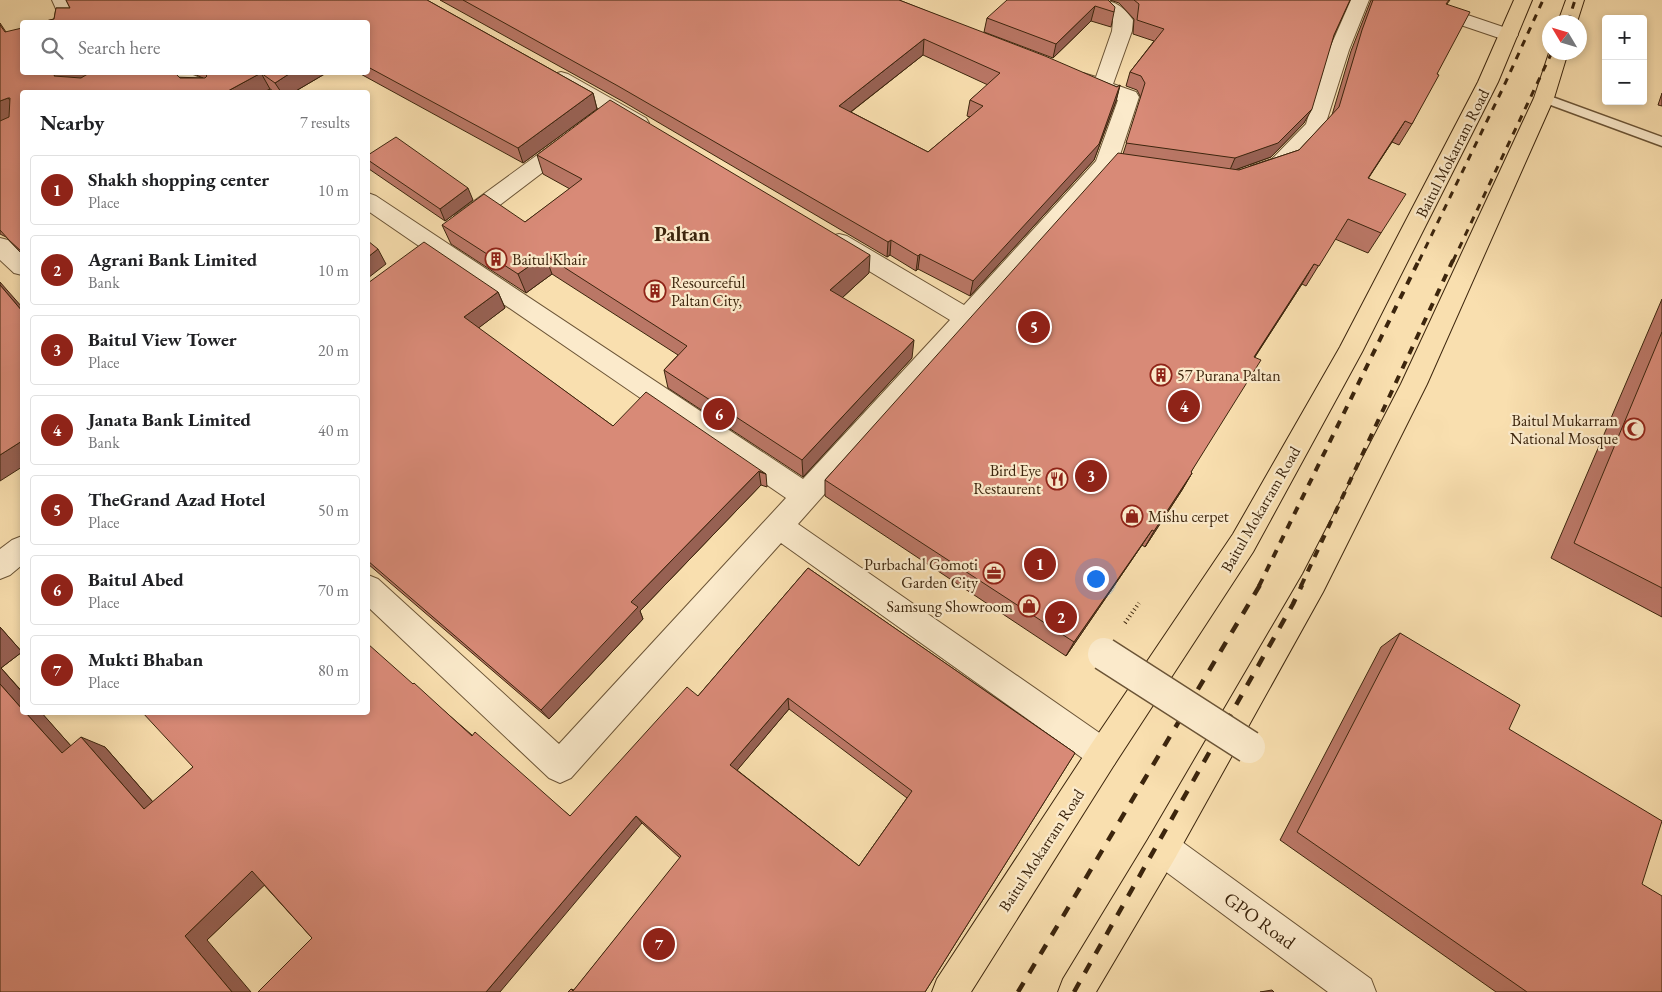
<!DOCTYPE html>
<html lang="en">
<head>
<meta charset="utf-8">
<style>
  body { margin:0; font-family:"EB Garamond",serif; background:#f6f6f6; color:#202124 }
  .controls { position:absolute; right:15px; top:15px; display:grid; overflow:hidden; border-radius:5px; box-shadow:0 2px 8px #0003 }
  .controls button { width:45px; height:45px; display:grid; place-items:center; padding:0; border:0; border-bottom:1px solid #e0e0e0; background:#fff; color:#202124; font:25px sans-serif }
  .compass { position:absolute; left:1542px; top:15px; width:45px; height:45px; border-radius:50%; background:#fff; box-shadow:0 2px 8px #0003; rotate:308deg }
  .you { position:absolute; left:1095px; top:578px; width:18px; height:18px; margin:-12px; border:4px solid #fff; border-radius:50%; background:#1a73e8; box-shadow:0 0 0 8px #1a73e833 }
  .badge { display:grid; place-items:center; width:32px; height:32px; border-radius:50%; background:#8f2418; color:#fff; font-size:16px; font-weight:700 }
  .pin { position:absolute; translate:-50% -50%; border:2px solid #fff; box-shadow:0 1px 5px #0006 }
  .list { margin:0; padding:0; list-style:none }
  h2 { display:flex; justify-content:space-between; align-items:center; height:65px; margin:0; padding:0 20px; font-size:21px }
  h2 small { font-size:16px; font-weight:400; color:#757577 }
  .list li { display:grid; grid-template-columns:32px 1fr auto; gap:15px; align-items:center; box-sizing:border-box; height:70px; margin:0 10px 10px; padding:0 10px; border:1px solid #e0e0e0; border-radius:5px }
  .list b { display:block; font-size:19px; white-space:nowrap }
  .list p { margin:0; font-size:16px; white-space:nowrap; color:#757577 }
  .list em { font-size:16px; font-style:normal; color:#757577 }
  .icon { flex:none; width:28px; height:28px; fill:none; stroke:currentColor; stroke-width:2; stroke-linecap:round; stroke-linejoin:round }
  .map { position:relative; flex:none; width:1662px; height:992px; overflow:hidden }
  .search { position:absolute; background:#fff; box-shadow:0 2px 8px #0003; left:20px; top:20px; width:350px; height:55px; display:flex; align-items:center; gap:12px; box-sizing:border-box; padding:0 18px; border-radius:5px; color:#757577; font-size:19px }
  .panel { position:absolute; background:#fff; box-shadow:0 2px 8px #0003; left:20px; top:90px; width:350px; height:625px; border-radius:5px }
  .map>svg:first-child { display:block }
</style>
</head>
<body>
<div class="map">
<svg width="1662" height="992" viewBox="0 0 1662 992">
  <rect width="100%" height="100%" fill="#f9dfaf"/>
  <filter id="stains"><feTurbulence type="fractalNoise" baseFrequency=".004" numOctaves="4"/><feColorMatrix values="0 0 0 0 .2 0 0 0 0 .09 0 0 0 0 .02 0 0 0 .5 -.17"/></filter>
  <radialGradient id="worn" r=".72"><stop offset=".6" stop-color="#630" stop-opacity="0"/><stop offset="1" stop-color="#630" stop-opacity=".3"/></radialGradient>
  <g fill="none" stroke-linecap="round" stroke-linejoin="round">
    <!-- lane casing -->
    <g stroke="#6b5436" stroke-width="3">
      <path id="lane" d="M1544,94L1662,137V146L1540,101L1538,98Z"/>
    </g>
    <!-- street casing -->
    <g stroke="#6b5436" stroke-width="2">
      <path id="street" d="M52,0H70L80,22H62Z
        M1087,0C1109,0 1119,0 1133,20L1132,31L1113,84L1136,92L1139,97L1117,164L798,524L1114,743L1119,754L1114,765L1103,770L1092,765L781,543L571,778L560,783L549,778L368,607V575L378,579L559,744L786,498L368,211V193L376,196L803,479L950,320L831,248L828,242L831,236L839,234L847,236L964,305L1096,161L1118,100L1076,83L1073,79L1076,75L1083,73L1096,77L1112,31L1113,21L1104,12L1089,4Z
        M1351,0H1369L1349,50L1323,132L1288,169L1259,178L1251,176L1248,171L1251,166L1272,159L1306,124L1329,50Z
        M1372,0H1409L1441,6L1515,31L1518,35L1515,39L1508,41L1437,17L1374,4Z
        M166,72C186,72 203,74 215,92H192Z
        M561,72L568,74L646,118L649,123L646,128L639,130L632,128L554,82L551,78L554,74Z
        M569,135L576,137L580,142L576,147L471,227L463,229L455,227L452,221L455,215L562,137Z
        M0,238L8,240L22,254V275L14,273L0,260Z
        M22,536V565L10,575L0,579V549L12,540Z
        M1162,831L1174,836L1371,979L1376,992H1328L1150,860L1145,848L1150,836Z"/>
    </g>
    <!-- primary casing -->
    <g stroke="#3c250d" stroke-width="2">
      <path id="primary" d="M1514,0H1532L1498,82L1362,352L1253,552L1114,765L971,992H932L937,979L1092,743L1233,534L1340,347L1478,82Z
        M1566,0H1584L1577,22H1558Z
        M1550,50V52H1568L1554,98L1427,384L1323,592L1174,860L1096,992H1058L1063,979L1150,836L1303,574L1401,384L1534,98Z"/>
    </g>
    <!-- path -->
    <path stroke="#3c250d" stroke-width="4" stroke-dasharray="1 3" stroke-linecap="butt" d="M1125,623L1139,603"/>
    <!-- lane -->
    <use href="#lane" fill="#fbeacb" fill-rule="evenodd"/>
    <!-- street -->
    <use href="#street" fill="#fbeacb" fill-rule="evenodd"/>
    <!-- primary -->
    <use href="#primary" fill="#f9dfaf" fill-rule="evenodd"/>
    <!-- rail-far2 -->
    <path stroke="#3c250d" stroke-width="3" stroke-dasharray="7 7" stroke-linecap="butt" d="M1568,22L1575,0
      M1419,261L1503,88L1543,0
      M1453,261L1552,52"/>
    <!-- rail-far1 -->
    <path stroke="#3c250d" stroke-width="4" stroke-dasharray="8 8" stroke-linecap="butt" d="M1259,586L1419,260
      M1301,586L1453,260"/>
    <!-- rail -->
    <path stroke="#3c250d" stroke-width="4.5" stroke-dasharray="11 11" stroke-linecap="butt" d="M1018,992L1260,585
      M1074,992L1293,604L1302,585"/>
    <!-- street-bridge casing -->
    <g stroke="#6b5436" stroke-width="35" stroke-linecap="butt">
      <path id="street-bridge" d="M1104,654L1249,747"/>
    </g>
    <!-- street-bridge -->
    <use href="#street-bridge" stroke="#fbeacb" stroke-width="32"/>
  </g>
  <!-- wall -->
  <path fill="#ba7766" stroke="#3c250d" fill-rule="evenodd" d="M66,0H427L593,93L597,109L523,163L357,72H368V22H42L54,19L56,8H70Z
    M440,0H899L1117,87L1120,85L1116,101L1094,160L970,296L918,269L916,271L890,255L887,257L622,101ZM923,55L988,85L970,100L967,116L970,117L928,152L851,112Z
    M1108,0L1114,12L1111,27L1091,21L1053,58L984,32L987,18Z
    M1110,0H1350L1334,35L1304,123L1271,157L1235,170H1239L1299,150L1332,115L1351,51L1371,0H1450L1447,4L1437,74L1412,124L1399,145L1392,142L1368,178L1381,233L1368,253L1335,239L1306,286L1302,284L1255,357L1191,472L1192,473L1182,490L1145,547L1142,545L1066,656L825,496V480L1123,154L1141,98L1137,90L1126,86L1130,72L1154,41L1133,34L1134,19L1119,3Z
    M0,23L6,32L22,72L203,78L194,74L183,72H328L294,92H275L270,89L264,92H22V254L6,237L0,234Z
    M1662,93V106L1658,105Z
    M368,155L473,200L445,221L369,169L368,166Z
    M537,155L869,273L842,298L912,358L803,477L668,388L664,370L678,355L552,274L526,293L451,244L442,225L525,222L570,189L543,174Z
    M368,283L498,292L505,308L478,328L613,426L766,474L767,487L761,485L640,611L643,619L549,719L368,564Z
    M1662,299V617L1551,558Z
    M808,568L1075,753L925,992H568L571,989L574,990L680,858L642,823L312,938L264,885L207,940L0,992V627L22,652L1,668L71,746L105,747L153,802L193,767L413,684L472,735L570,816L698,696ZM789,709L907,798L859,866L737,770Z
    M1400,633L1509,729L1662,992H1496L1280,840L1381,647Z
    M1272,990L1274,992H1260Z"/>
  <!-- shaded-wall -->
  <path fill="#976153" stroke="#3c250d" d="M1095,6L1091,21L1053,58L1056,44Z
    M924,39L923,55L839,121V106Z
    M56,72H94L70,85L54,76Z
    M292,72H328L294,92H281L275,83Z
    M261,73L270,89L264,92H226Z
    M1120,85L1116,101L1094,160L970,296L973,281Z
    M593,93L597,109L523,163L518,148Z
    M8,98L21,113L0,123V101Z
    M1312,109L1304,123L1271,157L1229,172L1235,158Z
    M1405,121L1392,142L1355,199L1368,178Z
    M468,188L473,200L445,221L440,209Z
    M891,240L890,255L887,257L888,242Z
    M378,249L386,264L368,278V257Z
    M920,254L918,269L916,271L918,256Z
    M545,255L552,274L526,293L518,274Z
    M870,255L869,273L830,309V290Z
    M1314,264L1302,284L1243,375L1254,357Z
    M0,282L22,307V311L0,285Z
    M498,292L505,308L472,333L464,317Z
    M914,340L912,358L803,477L802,460Z
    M22,441V467L0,481V455Z
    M759,471L761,485L640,611L643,619L549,719L541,710L631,602Z
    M1192,473L1182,490L1145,547L1154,531Z
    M1152,530L1142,545L1066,656L1074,642Z
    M0,627L22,652L1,668L22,692V709L0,684Z
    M788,698L789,709L734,774L730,765Z
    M25,712H41L86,763L62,753Z
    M81,737L105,747L166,817L144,809Z
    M636,816L642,823L500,992H486Z
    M252,871L272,878L207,940L251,992H232L185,936Z"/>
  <!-- building -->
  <path fill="#d88a77" stroke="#3c250d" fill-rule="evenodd" d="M66,0H427L593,93L518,148L368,67V22H42L54,19L56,8H70Z
    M463,0H899L1045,56L1117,87L1120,85L1099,144L973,281L920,254L918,256L891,240L888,242L618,86ZM924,39L1000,73L970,100L983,106L928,152L839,106Z
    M1007,0H1108L1115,7L1114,12L1095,6L1056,44L987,18Z
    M1134,0H1350L1334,35L1312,109L1278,143L1235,158L1126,143L1145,83L1141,76L1130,72L1164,29L1137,20L1139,4Z
    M1373,0H1449L1446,4L1470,12L1437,74L1439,75L1412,124L1405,121L1368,178L1406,194L1381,233L1348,219L1319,266L1314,264L1254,357L1261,360L1191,472L1192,473L1154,531L1152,530L1074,642L825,480L1118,153L1239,170L1299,150L1339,107L1362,30Z
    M0,25L5,32L22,28V72H56L54,76L81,78L91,72H174L180,78H205L207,76L203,72H292L275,83L261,73L226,92H22V252L9,240L0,230V121L9,117L10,98H8L0,101Z
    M610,100L870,255L830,290L914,340L802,460L664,370L687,346L545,255L518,274L442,225L484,194L525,222L582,179L537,155Z
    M396,137L468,188L440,209L368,160V155Z
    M368,241L378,249L368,257Z
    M424,242L498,292L464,317L613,426L646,392L766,474L759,471L631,602L638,607L541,710L368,561V283Z
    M0,285L22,311V441L0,455Z
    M1662,332V588L1574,543Z
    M808,568L1075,753L925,992H568L571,989L573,991L681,856L636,816L486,992H258L312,938L252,871L185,936L232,992H0V684L22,709V712H25L62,753L81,737L144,809L193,767L142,712H368V644L413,684L414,683L472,736L475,732L570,816L687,687L698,696ZM788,698L912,791L859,866L730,765Z
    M1400,633L1520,705L1509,729L1662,821L1642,884L1662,896V992H1527L1297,832Z"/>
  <!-- icons -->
  <defs>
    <g id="building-ring" transform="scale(1.125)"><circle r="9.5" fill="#fbeacb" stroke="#8f2418" stroke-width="1.5"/><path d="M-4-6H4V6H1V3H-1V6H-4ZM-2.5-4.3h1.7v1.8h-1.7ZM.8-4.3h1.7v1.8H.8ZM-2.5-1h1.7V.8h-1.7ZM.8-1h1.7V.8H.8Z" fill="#8f2418"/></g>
    <g id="mosque-ring" transform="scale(1.125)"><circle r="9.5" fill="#fbeacb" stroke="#8f2418" stroke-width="1.5"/><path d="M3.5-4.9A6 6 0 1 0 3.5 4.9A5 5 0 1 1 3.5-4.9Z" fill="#8f2418"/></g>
    <g id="restaurant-ring" transform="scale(1.125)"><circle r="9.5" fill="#fbeacb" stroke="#8f2418" stroke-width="1.5"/><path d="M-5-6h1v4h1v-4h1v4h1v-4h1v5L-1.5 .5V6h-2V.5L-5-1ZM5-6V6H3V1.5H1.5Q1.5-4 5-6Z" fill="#8f2418"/></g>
    <g id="shop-ring" transform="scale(1.125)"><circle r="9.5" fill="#fbeacb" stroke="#8f2418" stroke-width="1.5"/><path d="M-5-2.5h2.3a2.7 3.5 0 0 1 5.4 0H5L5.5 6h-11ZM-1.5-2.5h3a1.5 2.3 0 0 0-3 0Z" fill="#8f2418"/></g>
    <g id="office-ring" transform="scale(1.125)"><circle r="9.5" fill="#fbeacb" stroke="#8f2418" stroke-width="1.5"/><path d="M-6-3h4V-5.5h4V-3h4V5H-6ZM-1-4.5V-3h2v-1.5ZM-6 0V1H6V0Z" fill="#8f2418"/></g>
  </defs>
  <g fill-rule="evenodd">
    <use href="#building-ring" x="496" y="259"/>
    <use href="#building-ring" x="655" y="291"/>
    <use href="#building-ring" x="1161" y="375"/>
    <use href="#mosque-ring" x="1634" y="429"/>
    <use href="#restaurant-ring" x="1057" y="479"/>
    <use href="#shop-ring" x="1132" y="516"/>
    <use href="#office-ring" x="994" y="573"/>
    <use href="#shop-ring" x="1029" y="606"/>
  </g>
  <g text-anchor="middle" stroke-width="4.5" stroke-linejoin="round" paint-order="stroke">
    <!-- street labels -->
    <g font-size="16" fill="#3c250d" stroke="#fbeacb">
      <text transform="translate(1452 153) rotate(-63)" y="6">Baitul Mokarram Road</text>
      <text transform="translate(1260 509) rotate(-60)" y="6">Baitul Mokarram Road</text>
      <text transform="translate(1041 850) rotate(-57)" y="6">Baitul Mokarram Road</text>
    </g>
    <!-- poi labels -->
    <g font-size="16" fill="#3c250d" stroke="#fbeacb" text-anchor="start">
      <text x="512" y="265">Baitul Khair</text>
      <text x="671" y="288">Resourceful<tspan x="671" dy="18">Paltan City,</tspan></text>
      <text x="1177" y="381">57 Purana Paltan</text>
      <text x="1618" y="426" text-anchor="end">Baitul Mukarram<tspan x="1618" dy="18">National Mosque</tspan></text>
      <text x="1041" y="476" text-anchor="end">Bird Eye<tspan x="1041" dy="18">Restaurent</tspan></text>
      <text x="1148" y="522">Mishu cerpet</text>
      <text x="978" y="570" text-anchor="end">Purbachal Gomoti<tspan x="978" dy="18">Garden City</tspan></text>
      <text x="1013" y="612" text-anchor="end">Samsung Showroom</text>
    </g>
    <!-- near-street labels -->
    <g font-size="19" fill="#3c250d" stroke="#fbeacb">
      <text transform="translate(1260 920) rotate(36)" y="7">GPO Road</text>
    </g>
    <!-- district labels -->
    <g font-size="21" font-weight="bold" fill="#3c250d" stroke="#fbeacb">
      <text x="682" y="241">Paltan</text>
    </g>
  </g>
  <rect width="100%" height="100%" filter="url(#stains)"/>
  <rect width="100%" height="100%" fill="url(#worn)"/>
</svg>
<div class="controls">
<button>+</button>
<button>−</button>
</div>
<svg class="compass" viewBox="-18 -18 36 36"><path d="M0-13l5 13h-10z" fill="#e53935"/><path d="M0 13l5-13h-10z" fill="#757577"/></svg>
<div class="you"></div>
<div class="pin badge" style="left:1040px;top:564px">1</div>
<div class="pin badge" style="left:1061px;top:617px">2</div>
<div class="pin badge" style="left:1091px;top:476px">3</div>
<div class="pin badge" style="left:1184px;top:406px">4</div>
<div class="pin badge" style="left:1034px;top:327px">5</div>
<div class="pin badge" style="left:719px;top:414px">6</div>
<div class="pin badge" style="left:659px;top:944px">7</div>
<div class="search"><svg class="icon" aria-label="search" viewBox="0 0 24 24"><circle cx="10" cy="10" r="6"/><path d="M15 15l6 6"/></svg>Search here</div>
<section class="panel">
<h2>Nearby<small>7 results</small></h2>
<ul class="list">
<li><span class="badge">1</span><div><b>Shakh shopping center</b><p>Place</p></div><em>10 m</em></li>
<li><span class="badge">2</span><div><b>Agrani Bank Limited</b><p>Bank</p></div><em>10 m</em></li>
<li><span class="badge">3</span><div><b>Baitul View Tower</b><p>Place</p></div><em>20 m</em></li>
<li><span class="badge">4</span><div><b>Janata Bank Limited</b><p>Bank</p></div><em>40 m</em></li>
<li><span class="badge">5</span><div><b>TheGrand Azad Hotel</b><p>Place</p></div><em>50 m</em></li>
<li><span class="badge">6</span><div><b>Baitul Abed</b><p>Place</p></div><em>70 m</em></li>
<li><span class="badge">7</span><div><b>Mukti Bhaban</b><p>Place</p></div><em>80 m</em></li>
</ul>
</section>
</div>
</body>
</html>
